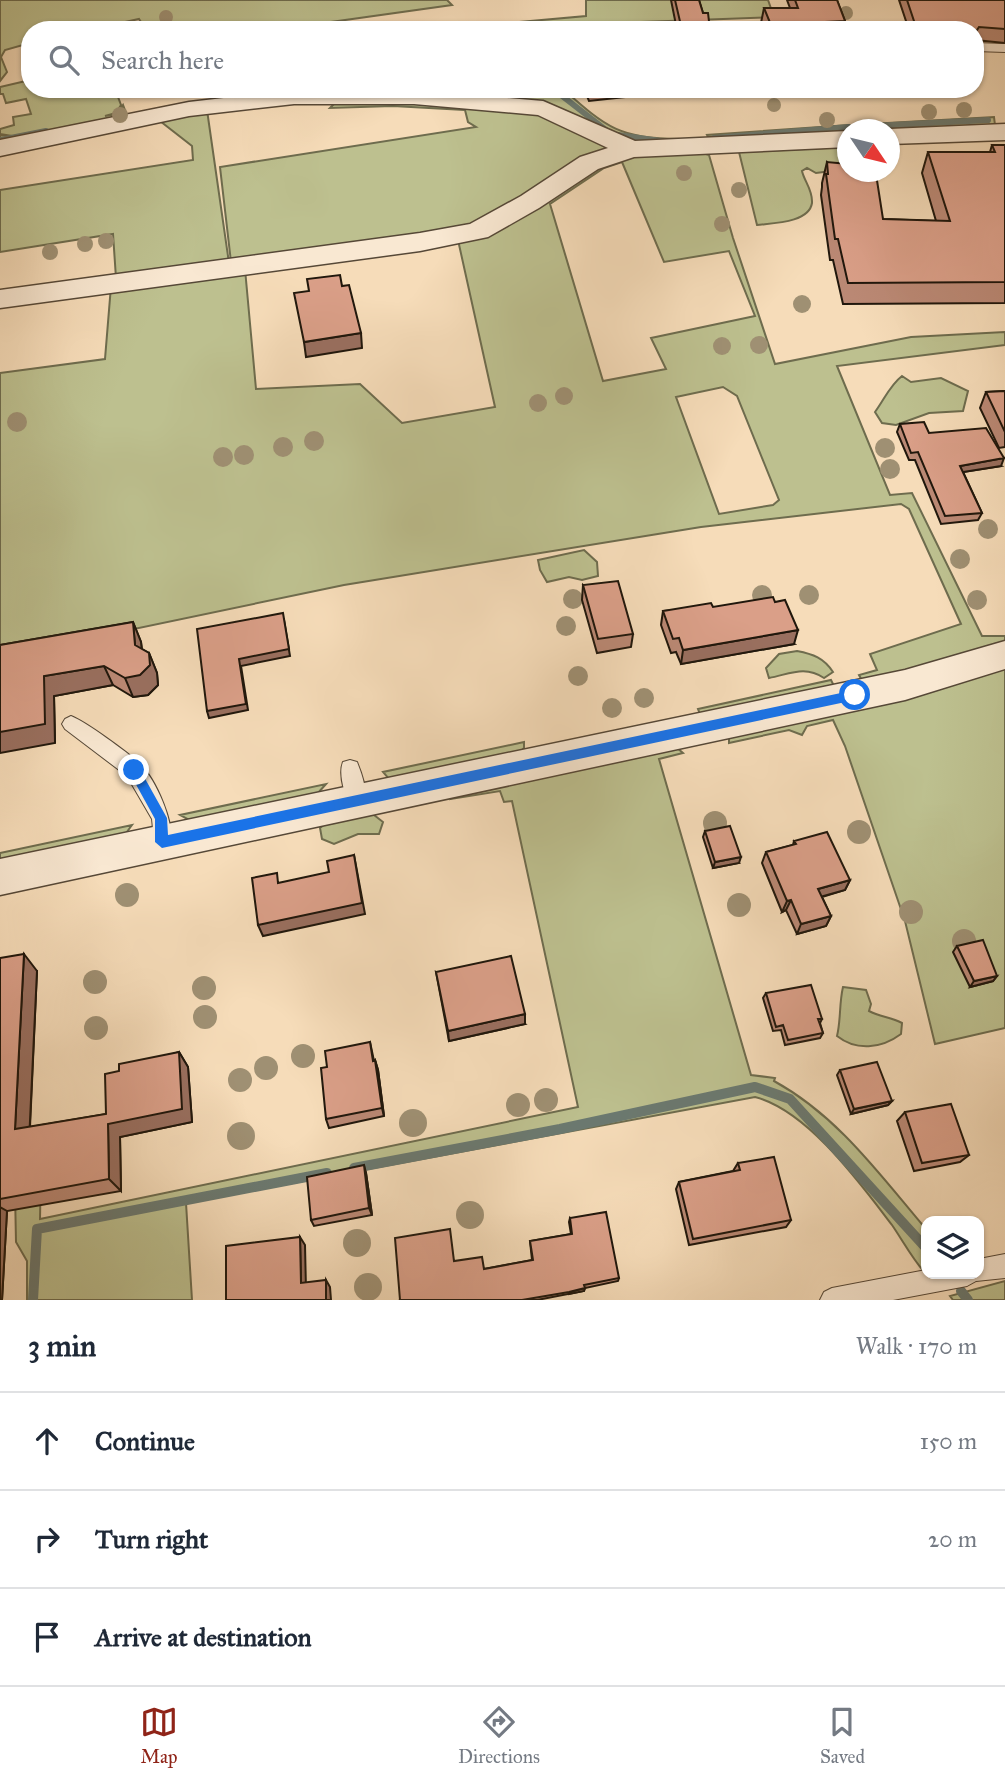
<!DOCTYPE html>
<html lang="en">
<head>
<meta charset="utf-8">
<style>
  body { margin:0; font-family:"IM FELL Great Primer",serif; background:#f2f2f3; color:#1f2937 }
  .controls { position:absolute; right:21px; bottom:21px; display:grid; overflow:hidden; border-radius:14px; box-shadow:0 2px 5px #0004 }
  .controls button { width:63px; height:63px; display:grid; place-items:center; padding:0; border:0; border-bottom:2px solid #e0e1e3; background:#fff; color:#1f2937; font:35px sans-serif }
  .compass { position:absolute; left:837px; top:119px; width:63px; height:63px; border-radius:50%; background:#fff; box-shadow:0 2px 5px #0004; rotate:125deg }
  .stop { position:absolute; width:21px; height:21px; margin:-16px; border:5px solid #1a73e8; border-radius:50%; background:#fff }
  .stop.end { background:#1a73e8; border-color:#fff; box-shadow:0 2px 7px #0008 }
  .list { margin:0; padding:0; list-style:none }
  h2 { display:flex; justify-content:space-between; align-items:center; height:91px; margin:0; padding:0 28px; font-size:30px }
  h2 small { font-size:23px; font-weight:400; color:#747a83 }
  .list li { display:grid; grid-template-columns:46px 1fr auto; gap:21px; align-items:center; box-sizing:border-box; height:98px; padding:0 28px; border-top:2px solid #e0e1e3 }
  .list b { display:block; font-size:26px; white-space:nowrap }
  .list em { font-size:23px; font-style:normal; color:#747a83 }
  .icon { flex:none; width:38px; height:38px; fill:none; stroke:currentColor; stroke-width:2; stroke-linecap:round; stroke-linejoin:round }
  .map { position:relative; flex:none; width:1005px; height:1300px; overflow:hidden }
  .search { position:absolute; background:#fff; box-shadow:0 2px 5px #0004; left:21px; right:21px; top:21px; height:77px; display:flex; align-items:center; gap:18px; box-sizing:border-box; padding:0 24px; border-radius:28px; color:#747a83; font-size:26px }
  .sheet { height:385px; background:#fff }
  nav { display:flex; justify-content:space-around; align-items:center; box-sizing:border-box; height:98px; border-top:2px solid #e0e1e3; background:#fff; font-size:19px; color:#747a83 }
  nav a { display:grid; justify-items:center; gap:4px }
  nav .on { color:#8f2418 }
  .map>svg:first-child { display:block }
</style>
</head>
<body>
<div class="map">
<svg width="1005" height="1300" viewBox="0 0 1005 1300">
  <rect width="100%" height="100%" fill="#f6dcb9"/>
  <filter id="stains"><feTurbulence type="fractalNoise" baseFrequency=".00286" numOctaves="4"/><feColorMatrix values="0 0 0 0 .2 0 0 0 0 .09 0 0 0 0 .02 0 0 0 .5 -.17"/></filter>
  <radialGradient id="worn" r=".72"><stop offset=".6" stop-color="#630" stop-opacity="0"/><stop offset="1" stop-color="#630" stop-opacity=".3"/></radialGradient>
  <!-- green -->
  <path fill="#bdc08f" stroke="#6e6c4e" stroke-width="2" fill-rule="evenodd" d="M0,0H447L452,5L331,22L336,27L333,30H298L301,26L281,30H146L139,19L98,28L96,24L72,30H30V43L5,50L1,57L7,72L0,81Z
    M586,0H768L774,17L642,22L641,30H478L474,26L586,16Z
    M30,80V89H115L121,105L116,113L105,116L117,114L123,105L128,118L0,146V135L12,136L0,134V129L14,125L13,117L31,114L26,99L6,103L3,94H0V87Z
    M409,89H563C608,129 619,138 681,139L682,143L627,141L576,118L407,95Z
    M396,101L524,109L617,144L457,232L231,262L220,167L476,127L468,122L465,110L393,106L330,108L334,104Z
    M207,110L229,263L116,278L113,234L0,252V190L193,160L192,146L160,121Z
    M994,117L995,125L936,129L933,127L874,129L871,124Z
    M849,125L852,129L848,130L847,134L710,141L707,135Z
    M847,147V169L816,173L807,168L802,171C804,181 813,190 812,203C809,223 772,223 757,225L739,152Z
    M700,152L709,155L733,238L775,364L911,337L1005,332V345L837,366L890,495L912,493L982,636H1005V644L864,684L859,675L877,670L870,654L961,624L909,509L901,504L701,527L344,585L0,657V373L105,359L111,286L245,269L256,389L360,384L402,423L495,407L458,240L598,165L629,156ZM622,162L664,262L729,251L755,316L651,338L666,369L603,381L550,204L604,168ZM723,387L737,396L779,500L773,505L719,514L676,397Z
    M902,376L911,382L941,378L968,391L963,411L929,413L896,425L882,423L875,412C884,400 890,385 902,376Z
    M584,550L597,562L598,576L582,580L569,577L547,582L540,570L538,560Z
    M797,651C813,654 824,658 833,672L824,678C805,665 790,674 769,678L766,668L779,654Z
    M1005,662V1028L935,1044L905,921L845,746L833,720L807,726L802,735L789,730L729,743V734Z
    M831,680L836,690L702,719L698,709Z
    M524,742V748L516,757L389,779L383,772Z
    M676,747L683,753L659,759L751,1075L775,1078L774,1081C838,1116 880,1175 926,1229V1274C913,1260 903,1241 892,1225C859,1182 808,1111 755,1097L186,1203L192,1300H27V1261L16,1242L15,1192L41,1167L40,1219L578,1107L512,801L504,802L500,791L451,799L453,796Z
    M326,784L310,802L200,826L180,815Z
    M353,814L374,815L383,822L379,834H358L334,844L322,839L320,828L332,818Z
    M132,825L118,844L0,868V853Z
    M843,987L866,990L871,1004L869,1011C880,1017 891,1017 902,1023L901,1034C881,1049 856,1051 837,1036C841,1020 839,1004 843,987Z
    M1005,1281V1300H953L950,1296Z"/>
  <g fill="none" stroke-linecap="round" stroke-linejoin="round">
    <!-- stream-far1 -->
    <path stroke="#6b7970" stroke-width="6" d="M465,96L557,92L606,130
      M873,126L988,120
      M618,135L660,141
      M714,138L849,127
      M0,140L46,131"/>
    <!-- stream -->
    <path stroke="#6b7970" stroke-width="10" d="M354,1168L560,1129L755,1087L790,1099L926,1248
      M961,1291L968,1300
      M33,1300L37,1229L327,1173"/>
    <!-- lane casing -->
    <g stroke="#564837" stroke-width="2">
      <path id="lane" d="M975,43L1005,44V52L975,51Z
        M71,716C86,722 127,752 139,763C155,778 178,827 169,848L162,851L155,848L152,819L127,776L65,729L62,724L65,719Z
        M350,760L357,762C362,774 369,795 364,807L357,809L350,807C345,795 338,774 343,762Z
        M1005,1254V1278L976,1281L967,1286L893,1300H820L824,1292L832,1288L926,1270V1274H979V1259Z"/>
    </g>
    <!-- street casing -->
    <g stroke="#564837" stroke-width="3">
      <path id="street" d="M294,90H414L543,101L635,141L848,131V147L634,157L598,169L539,208L488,237L420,251L0,308V290L420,233L470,224L521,196L580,157L608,148L538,115L414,104H294L189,116L0,156V140L189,102Z
        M1005,124V140L890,144V129Z
        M1005,641V669L905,700L0,895V859L905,670Z"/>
    </g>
    <!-- lane -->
    <use href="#lane" fill="#f9e8d2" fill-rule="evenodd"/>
    <!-- street -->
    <use href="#street" fill="#f9e8d2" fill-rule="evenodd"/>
  </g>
  <!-- trees -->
  <g fill="#9f9073">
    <circle cx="846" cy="13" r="7"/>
    <circle cx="166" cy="17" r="7"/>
    <circle cx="774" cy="105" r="7"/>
    <circle cx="964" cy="110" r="8"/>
    <circle cx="929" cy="112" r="8"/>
    <circle cx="120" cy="115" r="8"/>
    <circle cx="827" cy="120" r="8"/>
    <circle cx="684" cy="173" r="8"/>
    <circle cx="739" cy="190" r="8"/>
    <circle cx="722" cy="224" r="8"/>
    <circle cx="106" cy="241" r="8"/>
    <circle cx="85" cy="244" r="8"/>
    <circle cx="50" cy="252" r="8"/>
    <circle cx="802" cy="304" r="9"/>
    <circle cx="759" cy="345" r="9"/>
    <circle cx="722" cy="346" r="9"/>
    <circle cx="564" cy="396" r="9"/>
    <circle cx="538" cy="403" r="9"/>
    <circle cx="17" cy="422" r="10"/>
    <circle cx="314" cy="441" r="10"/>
    <circle cx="283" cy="447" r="10"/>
    <circle cx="885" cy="448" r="10"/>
    <circle cx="244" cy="455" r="10"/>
    <circle cx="223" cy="457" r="10"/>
    <circle cx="890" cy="469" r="10"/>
    <circle cx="988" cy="529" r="10"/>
    <circle cx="960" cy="559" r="10"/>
    <circle cx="762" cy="595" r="10"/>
    <circle cx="809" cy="595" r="10"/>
    <circle cx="573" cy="599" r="10"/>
    <circle cx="977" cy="600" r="10"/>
    <circle cx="566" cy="626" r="10"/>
    <circle cx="578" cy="676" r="10"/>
    <circle cx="644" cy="698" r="10"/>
    <circle cx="612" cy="708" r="10"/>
    <circle cx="715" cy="823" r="12"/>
    <circle cx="859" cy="832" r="12"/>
    <circle cx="127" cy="895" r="12"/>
    <circle cx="739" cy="905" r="12"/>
    <circle cx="911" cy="912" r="12"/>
    <circle cx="964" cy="941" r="12"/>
    <circle cx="95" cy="982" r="12"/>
    <circle cx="204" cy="988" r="12"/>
    <circle cx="205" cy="1017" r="12"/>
    <circle cx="96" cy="1028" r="12"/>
    <circle cx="303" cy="1056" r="12"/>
    <circle cx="266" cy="1068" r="12"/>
    <circle cx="240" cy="1080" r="12"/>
    <circle cx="546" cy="1100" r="12"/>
    <circle cx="518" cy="1105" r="12"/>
    <circle cx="413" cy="1123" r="14"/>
    <circle cx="241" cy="1136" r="14"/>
    <circle cx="470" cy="1215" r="14"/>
    <circle cx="357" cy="1243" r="14"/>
    <circle cx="368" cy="1287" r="14"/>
  </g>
  <!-- wall -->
  <path fill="#bb8975" stroke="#20170c" stroke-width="2" d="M671,0H699L703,13L710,30H677Z
    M787,0H837L845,21L844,30H764L761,23L764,8H790Z
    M899,0H1005V43L975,40V30H909Z
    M584,89H634V96L589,101Z
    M992,145H1005V303L843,304L833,260H830L821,195L822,187V183L827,162L883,219L936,221L922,173L928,152H990Z
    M1005,391V447L999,448L980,408L986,392Z
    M900,424L929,433L1001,466L963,472L982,513L978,520L941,524L915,460H909L897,432Z
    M583,585L633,634L631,647L597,653L582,600Z
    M713,607L794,644L681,664L676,652L671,653L661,625L663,611Z
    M133,622L141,642L142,649L149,653L157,673L158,685L148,695L133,697L113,685L54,696L55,743L0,645Z
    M705,831L739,863L713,868L703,837Z
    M794,841L850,880L845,890L822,897L831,916L826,926L797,934L786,910L782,912L762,863L766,852L793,845Z
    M957,946L997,976L993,981L970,987L953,952Z
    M0,958L37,971L30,1127L106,1114L119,1071L179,1052L188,1067L192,1122L120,1137L121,1191L7,1211L2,1300H0Z
    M436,972L525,1024L449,1041Z
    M766,993L822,1019L820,1023L823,1033L820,1038L785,1045L781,1030L773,1031L763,998Z
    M370,1042L374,1061L375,1060L378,1070L384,1116L329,1128L326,1119L327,1067Z
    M840,1070L892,1101L888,1105L851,1114L837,1075Z
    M905,1112L969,1155L960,1162L914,1171L897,1121Z
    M738,1163L791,1220L786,1227L689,1245L676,1189L679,1182L733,1171Z
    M366,1173L372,1215L314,1226L311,1220Z
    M570,1218L619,1278L618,1281L585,1288L584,1291L537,1300H400L454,1261L484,1269L532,1260L530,1241L571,1234L569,1222Z"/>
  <!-- shaded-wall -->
  <path fill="#996f5f" stroke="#20170c" stroke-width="2" d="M361,333L362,348L306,357L304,342Z
    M1004,458L1001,466L957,473L960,466Z
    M284,620L290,656L241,666L248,710L209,718L207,711L239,659Z
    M133,622L141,642L143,665L135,645Z
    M798,630L794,644L681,664L683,650Z
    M149,653L157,673L158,685L148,695L133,697L125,678Z
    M104,666L113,685L54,696L55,743L0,753V732L44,676Z
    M354,855L365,914L263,936L258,925Z
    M741,857L739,863L713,868L715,862Z
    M850,880L845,890L813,899L818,889Z
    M791,900L786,910L782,912L787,901Z
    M831,916L826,926L797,934L801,924Z
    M24,954L37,971L29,1142L15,1129Z
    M997,976L993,981L970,987L974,981Z
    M525,1014V1024L449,1041L448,1031Z
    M179,1052L188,1067L192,1122L120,1137L121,1191L109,1179L108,1124Z
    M375,1060L378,1070L384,1116L382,1108Z
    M892,1101L888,1105L851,1114L854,1109Z
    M364,1165L366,1173L372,1215L369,1208Z
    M0,1207L7,1211L2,1300H0Z
    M300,1237L305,1245L306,1290L301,1283Z
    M326,1280L330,1287L331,1300H326Z
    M585,1288L584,1291L569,1294V1292Z"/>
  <!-- building -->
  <path fill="#da9f88" stroke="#20170c" stroke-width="2" d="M675,0H699L703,13H708L710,30H682Z
    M795,0H837L845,21L806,23L809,30H773L764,8H798Z
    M907,0H1005V29L979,27L977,30H960L958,24H915Z
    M992,145H1005V282L848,283L838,239H835L826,174H828L827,162L848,164V172H868L869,174H876L883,219L950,221L928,152H995Z
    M340,275L342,286L349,285L361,333L304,342L294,293L309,291L307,279Z
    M1005,391V432L986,392Z
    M924,422L929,433L986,428L1004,458L960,466L982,513L945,516L918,452L911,453L900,424Z
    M618,581L633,634L598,639L583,585Z
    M773,597L775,602L785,600L798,630L683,650L679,638L673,639L663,611L711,603L713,607Z
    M283,613L289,649L239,659L246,704L207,711L197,629Z
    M133,622L135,645L149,653L150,665L140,675L125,678L104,666L44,676L45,724L0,732V645Z
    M730,826L741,857L715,862L705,831Z
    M827,832L850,880L818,889L831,916L801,924L791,900L787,901L766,852L796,844L794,841Z
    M354,855L362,903L258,925L252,878L277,873L278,883L329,872L327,861Z
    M983,940L997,976L974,981L957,946Z
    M24,954L15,1129L106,1114L105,1074L119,1071V1064L179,1052L182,1109L108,1124L109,1179L0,1199V958Z
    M511,956L525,1014L448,1031L436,972Z
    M811,985L822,1019H818L823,1033L788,1040L783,1025L776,1027L766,993Z
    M370,1042L373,1061L375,1060L382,1108L326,1119L321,1068L327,1067L325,1051Z
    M877,1062L892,1101L854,1109L840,1070Z
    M951,1104L969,1155L922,1163L905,1112Z
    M774,1157L791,1220L693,1239L679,1182L740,1170L738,1163Z
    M364,1165L369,1208L311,1220L307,1177Z
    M606,1212L619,1278L584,1285L585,1288L569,1292L522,1300H400L395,1238L450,1229L454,1261L482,1257L484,1269L533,1260L530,1241L572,1234L570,1218Z
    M300,1237L301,1283L326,1280V1300H226V1246Z"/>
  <!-- route -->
  <path fill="#1a73e8" d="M855,690L861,695L855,700L162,848L155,842V819L128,770L134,765L138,766L167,818L168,835Z"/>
  <rect width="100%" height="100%" filter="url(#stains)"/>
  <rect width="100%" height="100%" fill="url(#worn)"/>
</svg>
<div class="controls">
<button><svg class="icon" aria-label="layers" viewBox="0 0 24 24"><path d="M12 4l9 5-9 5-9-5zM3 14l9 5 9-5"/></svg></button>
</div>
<svg class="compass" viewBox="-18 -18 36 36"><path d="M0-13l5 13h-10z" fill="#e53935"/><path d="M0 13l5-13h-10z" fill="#747a83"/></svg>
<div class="stop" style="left:855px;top:695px"></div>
<div class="stop end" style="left:134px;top:770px"></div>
<div class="search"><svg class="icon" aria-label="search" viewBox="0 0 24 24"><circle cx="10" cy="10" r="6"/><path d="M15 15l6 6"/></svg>Search here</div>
</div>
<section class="sheet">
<h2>3 min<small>Walk · 170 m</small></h2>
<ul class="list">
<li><svg class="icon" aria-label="ahead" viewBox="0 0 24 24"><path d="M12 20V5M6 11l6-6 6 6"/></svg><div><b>Continue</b></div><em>150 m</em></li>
<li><svg class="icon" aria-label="right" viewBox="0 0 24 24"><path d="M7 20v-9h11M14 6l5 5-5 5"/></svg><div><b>Turn right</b></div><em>20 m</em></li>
<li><svg class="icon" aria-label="arrive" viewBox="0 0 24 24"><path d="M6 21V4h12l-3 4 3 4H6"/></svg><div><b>Arrive at destination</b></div></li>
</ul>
</section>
<nav>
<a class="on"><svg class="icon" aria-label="map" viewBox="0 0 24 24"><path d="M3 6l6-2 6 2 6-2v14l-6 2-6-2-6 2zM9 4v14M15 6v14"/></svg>Map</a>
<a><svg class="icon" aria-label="directions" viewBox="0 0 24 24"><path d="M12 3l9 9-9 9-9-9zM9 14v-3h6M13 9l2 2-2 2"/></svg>Directions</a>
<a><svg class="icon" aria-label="saved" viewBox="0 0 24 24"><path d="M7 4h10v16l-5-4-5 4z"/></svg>Saved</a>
</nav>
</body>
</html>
